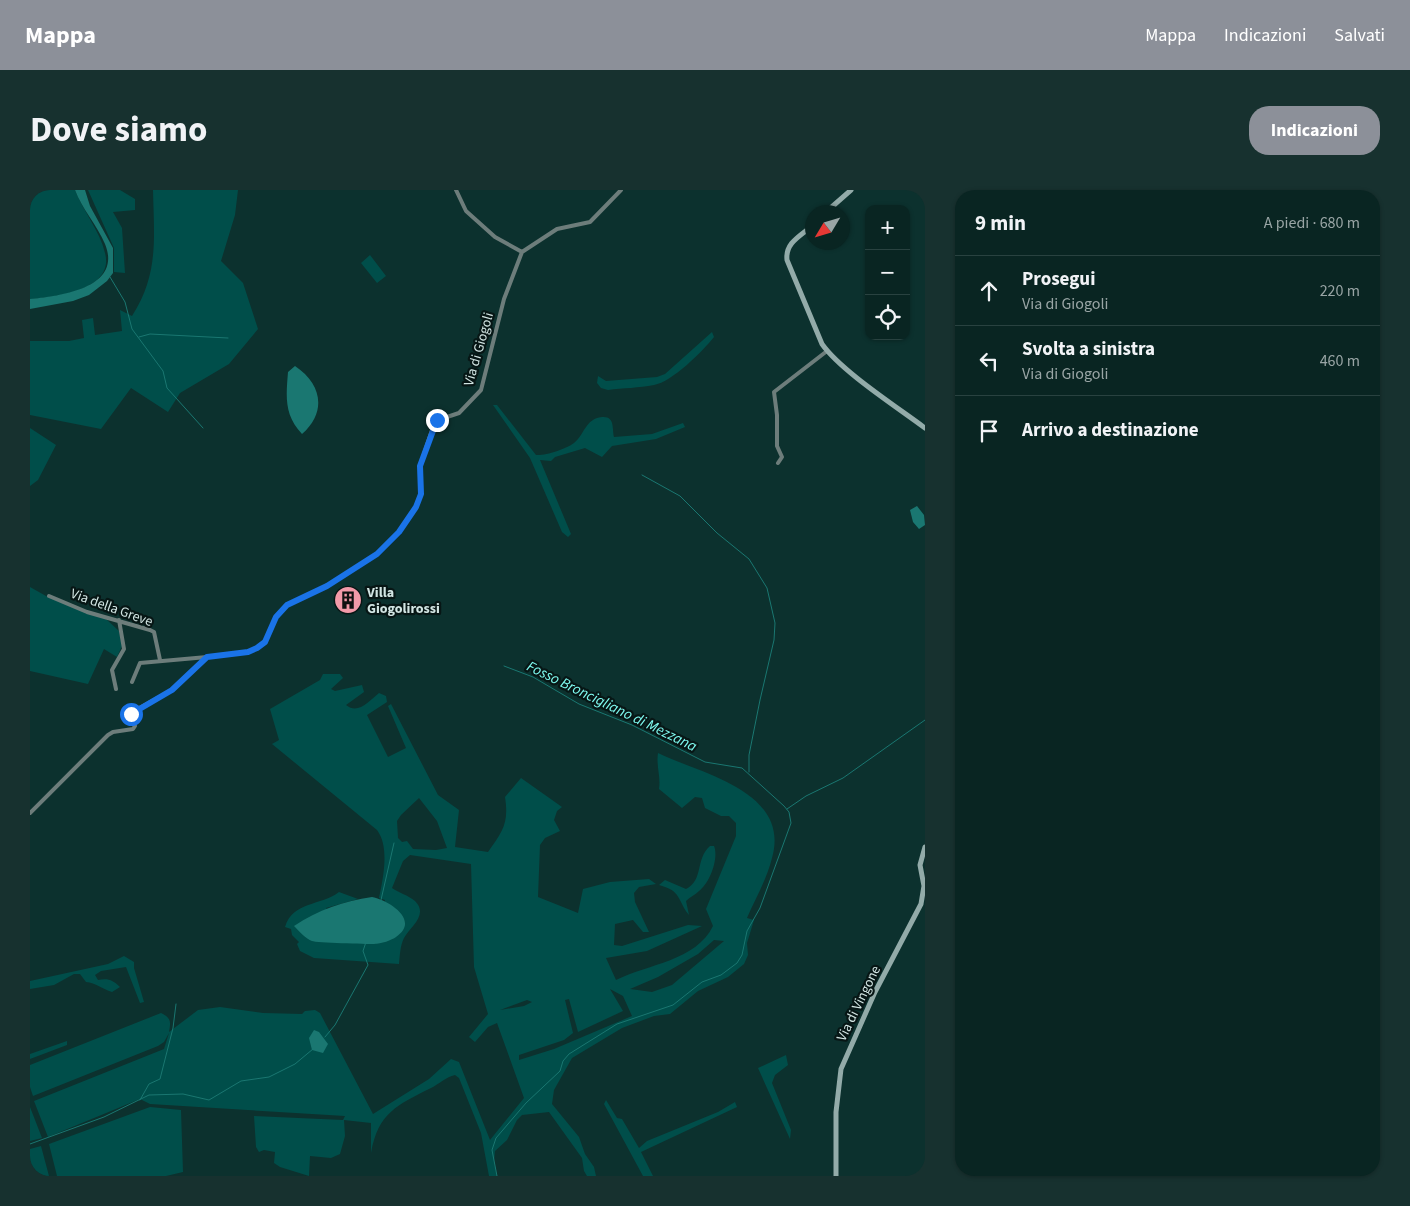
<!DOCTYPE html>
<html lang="it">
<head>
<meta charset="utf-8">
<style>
  body { margin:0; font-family:"Source Sans 3",sans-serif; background:#17312f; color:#f1f3f6 }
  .controls { position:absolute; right:15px; top:15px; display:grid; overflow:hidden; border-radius:10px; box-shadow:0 1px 4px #0004 }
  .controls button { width:45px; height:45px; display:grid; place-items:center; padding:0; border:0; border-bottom:1px solid #294240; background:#092522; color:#f1f3f6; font:25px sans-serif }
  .compass { position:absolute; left:775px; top:15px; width:45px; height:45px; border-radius:50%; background:#092522; box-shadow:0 1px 4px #0004; rotate:232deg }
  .stop { position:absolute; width:15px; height:15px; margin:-11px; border:4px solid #1a73e8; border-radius:50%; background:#fff }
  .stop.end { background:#1a73e8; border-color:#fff; box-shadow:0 1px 5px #0008 }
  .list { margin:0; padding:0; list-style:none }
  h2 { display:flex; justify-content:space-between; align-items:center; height:65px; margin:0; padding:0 20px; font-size:21px }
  h2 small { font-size:16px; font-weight:400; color:#99a5a5 }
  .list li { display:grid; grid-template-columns:32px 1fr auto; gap:15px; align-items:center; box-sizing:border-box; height:70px; padding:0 20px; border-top:1px solid #294240 }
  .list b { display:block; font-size:19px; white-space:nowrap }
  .list p { margin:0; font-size:16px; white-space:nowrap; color:#99a5a5 }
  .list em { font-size:16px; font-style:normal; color:#99a5a5 }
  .icon { flex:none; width:28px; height:28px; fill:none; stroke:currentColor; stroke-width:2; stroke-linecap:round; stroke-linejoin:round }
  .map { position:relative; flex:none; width:895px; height:986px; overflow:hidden; border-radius:20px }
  header { display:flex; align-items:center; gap:30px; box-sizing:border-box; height:70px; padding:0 25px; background:#8c9099; color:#fff }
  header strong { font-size:24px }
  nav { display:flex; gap:28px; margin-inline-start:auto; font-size:18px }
  .intro { display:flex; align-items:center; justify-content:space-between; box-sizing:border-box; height:120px; padding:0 30px }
  h1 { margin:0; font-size:35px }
  .button { padding:12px 22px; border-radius:20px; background:#8c9099; color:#fff; font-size:18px; font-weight:700 }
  main { display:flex; gap:30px; padding:0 30px }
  aside { flex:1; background:#092522; border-radius:20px; box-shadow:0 1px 4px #0004 }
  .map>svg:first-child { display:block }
</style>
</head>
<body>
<header>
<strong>Mappa</strong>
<nav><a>Mappa</a><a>Indicazioni</a><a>Salvati</a></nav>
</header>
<div class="intro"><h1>Dove siamo</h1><a class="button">Indicazioni</a></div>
<main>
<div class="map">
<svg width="895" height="986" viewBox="0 0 895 986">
  <rect width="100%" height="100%" fill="#0c312e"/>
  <!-- green -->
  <path fill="#004e4a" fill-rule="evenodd" d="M0,0H45C53,21 70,41 75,63C85,100 25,107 0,109Z
    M58,0H90L105,9V20L83,22L92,38L95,83L84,82V58Z
    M123,0H208L205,25L191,71L213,93L228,139L199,174L150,203L138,222L101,198L71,239L0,225V151H39L54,148L52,130L63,128L65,145L92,141L90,120L102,126C129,84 124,48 123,0Z
    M340,65L356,86L347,93L331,73Z
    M682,142L684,147C673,161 642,192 624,195C609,198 593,198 578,200L571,198L567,193L568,186L576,191L627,187L635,184Z
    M463,215H467L506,265C515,266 536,259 544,253C555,244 555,229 572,227C585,226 582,238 584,247L622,244L653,233L655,237L626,249L582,256L572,267L555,258L525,267L521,271L510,270L541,344L538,347L532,342L500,268Z
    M0,238L26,255L8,290L0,296Z
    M0,397L16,406L76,429L89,441L92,456L87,467L74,459L58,494L0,481Z
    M293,484H310L313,488L301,499L305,501L332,495L334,502L316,515C328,525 339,511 349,503L356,506L357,512L337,525L358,567L376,558L358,516L361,514L408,605L429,620L425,657L458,662C473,641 479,633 475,607L491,588L532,617L527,621L524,630L530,641L515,648L510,655L508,707L548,723L553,699L580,692L619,689L626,694L609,697L604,703L605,712L619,742H613L603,730L585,734L584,755L592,756L658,735L672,736L617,761L576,768L586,790C618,774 666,771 683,736L676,719L706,646V633L699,626H691L675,618L672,608L665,607L652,618L629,599C631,587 626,576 628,563C671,584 761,601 742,668C737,689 725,709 717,728L724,730L717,753L718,765L714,774L698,787L668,801L640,824L624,826L592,838L542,868L524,900L522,914L549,947L555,964L564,977L566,986H557L554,981L552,968L519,922L492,925L487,930L477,950L465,961L464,972L467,986H459L451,943L429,888L425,885C416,887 409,894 401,898C367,915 348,923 341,963V933L314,930L315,946L310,964L301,968L280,966L279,986L250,977L244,973L245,962L234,960L229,962L226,957L224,926L313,930L315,926L120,914L110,909L18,947L4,911L134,859L139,843L134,852L128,856L3,906L0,897V875L131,823C141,828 141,831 139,842L168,820L190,817L233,823L272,824L275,821L285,820L290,823L343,924L399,889L421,869L429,872L460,950L494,908L467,833L458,837L445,852L439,847L458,824L444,777L441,674L380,665L373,671L362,698C369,703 378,705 385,711C399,725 380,737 374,748C370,756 370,765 369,774L284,768L270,761L267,754L269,752L262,745L261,739L255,737C263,711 291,716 309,702L328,709L296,718L328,752L346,754L355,710L349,708C353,689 360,657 347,640L242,554L249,550L240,519L290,490ZM389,608L407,631L417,658L406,660L383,659L377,651L372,652L368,648L367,631L371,625ZM684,750L694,751L642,795L622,802L600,799L628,787L668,764ZM580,799L593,806L602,826L524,859L489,870V865L534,850L543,843L535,810L539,809L548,842L593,821ZM497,810L502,812L494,816L470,820Z
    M680,656H684C689,668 680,693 669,701C665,705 660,707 656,711L659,725C647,710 652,701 629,695L635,690L656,699C674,690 665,669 680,656Z
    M94,766L104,772V778L114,812L110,813L96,777L71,781L65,785L68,790C78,788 83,790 90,797L82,802C72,799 66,793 56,792L50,784H44L24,795L0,799V791L78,774Z
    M37,851V855L0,869V864Z
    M756,865L758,875L745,885L742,893L761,940L760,949L728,878Z
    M576,910L587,928L592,929L609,958L617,951L688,922L705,912L707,917L611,962L623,986H613L574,914Z
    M0,917L12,948L0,951Z
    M120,917L151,920L153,982L136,986H27L19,954Z
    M11,956L19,986H0V959Z"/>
  <!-- water -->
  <path fill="#1a7771" d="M45,0H55L60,16L83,58V83L77,91L59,105L43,111L0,119V109C30,106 93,98 75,54C67,35 52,19 45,0Z
    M265,176C292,194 297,222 272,244C254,225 256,207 258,182Z
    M887,316L894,325L895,335L889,339L883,332L880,320Z
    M342,707C358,710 391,730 366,747C362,750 351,754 344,754C337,754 286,753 282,751C276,749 269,741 264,736C288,720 314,711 342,707Z
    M284,840L289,842L298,854L293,863L282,860L279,848Z"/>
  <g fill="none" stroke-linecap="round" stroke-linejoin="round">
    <!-- stream -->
    <path stroke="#1a7771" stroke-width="1" d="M80,87L95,112L102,139L133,181L137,198L173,238
      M109,147L120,144L198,148
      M612,285L650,306L687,343L719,369L737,398L745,433L744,450L730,510L719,565V582
      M757,619L776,606L813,588L895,530
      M351,710L364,653
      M295,847L305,835L338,775L333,761L336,752
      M110,910L119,894L130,889L143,838L146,814
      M0,954L74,927L119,905L153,904L179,910L211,891L239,887L265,874L283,859
      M467,986L462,960L466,948L496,913L530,881L533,871L539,864L587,834L643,815L672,792L691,785L707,773L712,765L717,741L730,718L761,633L759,622L754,616L712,578L675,572L602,535L549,514L503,487L474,476"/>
    <!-- street -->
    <path stroke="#6d7d7b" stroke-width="4" d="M426,0L436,21L465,47L492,62
      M748,273L752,267L747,256V225L744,202L797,161
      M19,406L57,422L120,440L124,442L130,470
      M102,492L110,473L177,467
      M86,499L82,480L94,459L89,430
      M0,623L78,545L83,542L103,539L105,536L100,526L104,521L142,500L177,467L218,462L227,458L235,452L246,427L257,415L297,396L347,364L369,342L386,317L391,304L390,276L405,231L429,223L451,200L474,109L492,62L527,39L560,32L591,0"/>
    <!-- secondary -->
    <path stroke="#93aba9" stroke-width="5" d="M796,22L821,0
      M782,36C770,46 755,53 757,70L792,154C811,181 867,217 895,238
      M806,986V922L811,879L845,802L891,714L894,696L890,675L895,657"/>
  </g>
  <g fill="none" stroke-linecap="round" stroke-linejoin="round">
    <!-- route -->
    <path stroke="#1a73e8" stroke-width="6" d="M101,524L142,500L177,467L218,462L227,458L235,452L246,427L257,415L297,396L347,364L369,342L386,317L391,304L390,276L407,230"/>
  </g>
  <!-- icons -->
  <defs>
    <g id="building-disc" transform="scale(1.4375)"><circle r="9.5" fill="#f39aa9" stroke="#071615"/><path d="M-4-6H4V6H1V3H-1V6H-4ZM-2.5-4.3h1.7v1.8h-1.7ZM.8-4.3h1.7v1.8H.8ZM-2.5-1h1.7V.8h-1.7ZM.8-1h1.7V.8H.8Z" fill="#111"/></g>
  </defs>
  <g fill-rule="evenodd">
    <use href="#building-disc" x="318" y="410"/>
  </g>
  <g text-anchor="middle" stroke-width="4.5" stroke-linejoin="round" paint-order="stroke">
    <!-- street labels -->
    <g font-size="14" fill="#d2e5e3" stroke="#071615">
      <text transform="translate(448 159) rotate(-74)" y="5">Via di Giogoli</text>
      <text transform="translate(82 417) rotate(20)" y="5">Via della Greve</text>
      <text transform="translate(828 813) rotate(-64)" y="5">Via di Vingone</text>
    </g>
    <!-- poi labels -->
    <g font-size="14" font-weight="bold" fill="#d2e5e3" stroke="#071615" text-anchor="start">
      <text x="337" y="407">Villa<tspan x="337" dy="16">Giogolirossi</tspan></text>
    </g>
    <!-- water labels -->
    <g font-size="15" font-style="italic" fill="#7ffbf1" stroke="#071615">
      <text transform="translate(582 516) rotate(26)" y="5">Fosso Broncigliano di Mezzana</text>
    </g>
  </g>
</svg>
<div class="controls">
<button>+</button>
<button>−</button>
<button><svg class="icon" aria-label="locate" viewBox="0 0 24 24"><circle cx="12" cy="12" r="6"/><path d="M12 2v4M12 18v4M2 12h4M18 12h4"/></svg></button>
</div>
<svg class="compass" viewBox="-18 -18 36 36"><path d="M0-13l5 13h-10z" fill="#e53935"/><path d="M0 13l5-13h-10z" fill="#99a5a5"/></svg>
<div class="stop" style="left:101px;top:524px"></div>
<div class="stop end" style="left:407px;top:230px"></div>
</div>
<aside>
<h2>9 min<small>A piedi · 680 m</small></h2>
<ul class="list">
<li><svg class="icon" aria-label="ahead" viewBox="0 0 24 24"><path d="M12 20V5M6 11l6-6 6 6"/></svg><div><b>Prosegui</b><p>Via di Giogoli</p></div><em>220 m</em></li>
<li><svg class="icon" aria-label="left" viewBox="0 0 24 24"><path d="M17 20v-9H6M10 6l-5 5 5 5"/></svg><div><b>Svolta a sinistra</b><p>Via di Giogoli</p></div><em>460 m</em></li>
<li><svg class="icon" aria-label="arrive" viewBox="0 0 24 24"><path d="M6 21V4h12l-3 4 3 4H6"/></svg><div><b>Arrivo a destinazione</b></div></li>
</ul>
</aside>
</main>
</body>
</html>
